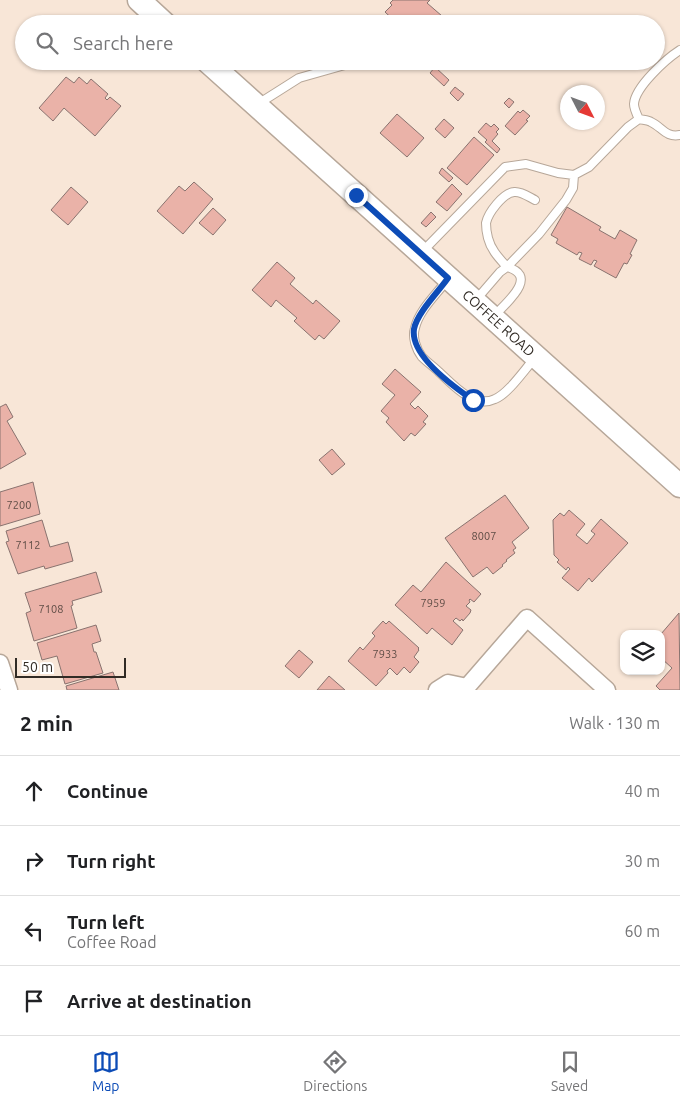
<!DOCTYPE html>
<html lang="en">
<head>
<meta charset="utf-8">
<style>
  body { margin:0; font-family:Ubuntu,sans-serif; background:#f6f6f6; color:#202124 }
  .controls { position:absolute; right:15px; bottom:15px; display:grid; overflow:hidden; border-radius:10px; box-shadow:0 1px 4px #0004 }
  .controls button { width:45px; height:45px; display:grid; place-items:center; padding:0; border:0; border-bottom:1px solid #e0e0e0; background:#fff; color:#202124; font:25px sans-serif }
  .compass { position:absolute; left:560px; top:85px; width:45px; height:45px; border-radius:50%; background:#fff; box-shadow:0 1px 4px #0004; rotate:132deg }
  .scale { position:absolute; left:15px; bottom:12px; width:111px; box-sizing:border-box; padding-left:5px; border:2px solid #312b25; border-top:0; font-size:14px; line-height:18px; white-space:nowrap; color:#312b25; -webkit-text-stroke:4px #fff; paint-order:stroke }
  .stop { position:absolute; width:15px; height:15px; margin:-11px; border:4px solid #0d4cb7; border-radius:50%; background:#fff }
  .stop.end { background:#0d4cb7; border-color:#fff; box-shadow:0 1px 5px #0008 }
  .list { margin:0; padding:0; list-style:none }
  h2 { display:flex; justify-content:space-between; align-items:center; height:65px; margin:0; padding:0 20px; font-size:21px }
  h2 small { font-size:16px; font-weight:400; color:#757577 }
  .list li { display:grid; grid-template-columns:32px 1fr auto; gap:15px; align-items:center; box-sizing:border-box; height:70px; padding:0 20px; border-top:1px solid #e0e0e0 }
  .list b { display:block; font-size:19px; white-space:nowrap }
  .list p { margin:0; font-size:16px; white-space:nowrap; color:#757577 }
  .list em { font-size:16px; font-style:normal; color:#757577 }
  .icon { flex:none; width:28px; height:28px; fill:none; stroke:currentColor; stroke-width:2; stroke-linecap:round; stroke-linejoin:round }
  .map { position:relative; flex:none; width:680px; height:690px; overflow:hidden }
  .search { position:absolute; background:#fff; box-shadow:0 1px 4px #0004; left:15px; right:15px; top:15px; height:55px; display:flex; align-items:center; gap:12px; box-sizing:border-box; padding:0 18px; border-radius:28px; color:#757577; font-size:19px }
  .sheet { height:345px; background:#fff }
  nav { display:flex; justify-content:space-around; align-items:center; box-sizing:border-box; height:70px; border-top:1px solid #e0e0e0; background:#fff; font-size:14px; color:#757577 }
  nav a { display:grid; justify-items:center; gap:2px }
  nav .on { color:#0d4cb7 }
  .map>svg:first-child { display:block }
</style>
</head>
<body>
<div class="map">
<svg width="680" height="690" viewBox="0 0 680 690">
  <rect width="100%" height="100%" fill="#f8e6d7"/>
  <!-- building -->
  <path fill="#eab2a8" stroke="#89736f" d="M393,0H430L427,3L442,16L436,24H398L385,12L392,5L390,3Z
    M435,67L449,80L444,86L430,73Z
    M66,77L74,83L79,77L87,84L91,79L108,94L105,98L107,100L110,97L121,106L95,136L64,108L53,121L39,108Z
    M455,87L464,94L458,101L450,93Z
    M509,98L514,102L509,108L504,103Z
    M523,110L530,116L526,120L528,121L515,135L505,126L518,111L520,113Z
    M397,114L424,138L407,157L380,133Z
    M444,119L454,128L445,138L435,129Z
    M486,123L491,127L494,124L499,129L496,132L498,134L492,141L500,149L497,153L485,142L487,140L478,132Z
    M474,137L494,155L467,185L447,168Z
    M442,168L453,178L449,182L439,173Z
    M194,182L213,199L183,234L157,211L179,186L185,191Z
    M452,184L462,194L447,211L436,202Z
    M71,187L88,202L68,225L51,210Z
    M567,207L601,227L599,230L615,239L620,230L637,240L630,254L632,255L627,264L624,263L616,278L594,266L597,261L594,260L591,265L579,259L582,253L579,252L577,255L556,243L558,239L551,235Z
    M213,208L226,220L213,235L199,223Z
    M431,212L436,217L426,227L421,223Z
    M277,262L295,278L290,284L313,304L316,300L340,321L324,339L319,335L315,340L294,321L297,318L276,300L271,307L252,290Z
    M395,369L421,392L410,404L415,409L418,406L428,416L423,422L426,424L415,436L411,433L404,441L386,422L389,418L381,411L395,395L382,384Z
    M6,404L13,417L7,421L26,454L0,469V407Z
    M332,449L345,464L332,475L319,460Z
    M33,482L40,514L0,526V492Z
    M505,495L529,528L512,542L516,548L513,550L515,553L506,560L507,561L502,565L503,566L493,574L487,567L473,577L445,538Z
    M569,510L585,524L576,535L587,544L595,534L591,531L601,519L628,543L592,582L589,578L578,591L562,578L570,569L568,567L566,570L557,562L559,560L554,555L553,520L560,513L564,516Z
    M42,520L50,547L68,542L73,561L45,569L44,566L18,574L6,542L9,541L6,531Z
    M446,562L481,594L474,602L470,599L469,600L470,602L466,606L471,610L470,613L463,621L462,619L460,621L456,618L453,621L463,630L452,645L432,628L427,634L395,605L413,585L421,592Z
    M96,572L102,592L72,601L73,605L71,606L77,628L34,641L26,613L31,611L25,593Z
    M679,613L680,690H660L656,686L672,668L661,658V634Z
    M383,621L386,624L389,621L419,648L418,649L419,650L414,657L419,662L410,673L404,667L397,675L390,668L387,671L388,673L376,686L348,661L360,647L363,650L375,636L372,633Z
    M96,625L101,641L92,644L94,652H96L103,673L65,684L57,656L42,660L37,643Z
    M299,650L313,662L299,678L285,666Z
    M113,672L119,690H67L66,686Z
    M329,676L345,690H317Z"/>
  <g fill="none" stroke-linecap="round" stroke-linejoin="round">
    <!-- service casing -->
    <g stroke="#b7a799" stroke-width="10">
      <path id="service" d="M258,104L299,78L359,61
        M639,119C637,115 634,109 634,104C635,87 666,59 680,50
        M535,200C529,197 521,191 514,192C503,193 488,213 486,223C486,227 487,234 488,238C491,250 499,258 507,267L539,234L566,200L573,188L574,175
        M422,252L505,167L526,164L558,173L574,175L589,167L628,127L639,119C643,120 648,120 651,122C662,127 666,138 680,135
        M447,280C437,294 419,310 415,328C412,337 416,349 422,357C427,362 434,367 439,372C453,385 474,409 495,399C509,393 524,370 535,358
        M475,301L500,272L507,267C540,276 505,304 494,316"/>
    </g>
    <!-- minor casing -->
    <g stroke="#b7a799" stroke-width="19">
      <path id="minor" d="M0,663L9,690
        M467,687L527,618L607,690
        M437,690L448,683L467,687"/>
    </g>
    <!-- secondary casing -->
    <g stroke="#b7a799" stroke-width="25">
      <g id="secondary">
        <path d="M139,0L165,24"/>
        <path id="s1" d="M207,61L680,486"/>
      </g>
    </g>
    <!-- service -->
    <use href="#service" stroke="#fff" stroke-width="8"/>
    <!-- minor -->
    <use href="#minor" stroke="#fff" stroke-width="16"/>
    <!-- secondary -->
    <use href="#secondary" stroke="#fff" stroke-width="22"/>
  </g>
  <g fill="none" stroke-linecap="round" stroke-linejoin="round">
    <!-- route -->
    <path stroke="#0d4cb7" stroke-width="6" d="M356,195L448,278C439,291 417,313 414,329C410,355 454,387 473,400"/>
  </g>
  <g text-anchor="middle" stroke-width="5" stroke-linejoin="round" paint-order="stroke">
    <!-- number labels -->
    <g font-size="11" fill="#5f4d46">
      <text x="19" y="509">7200</text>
      <text x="484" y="540">8007</text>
      <text x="28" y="549">7112</text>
      <text x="433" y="607">7959</text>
      <text x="51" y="613">7108</text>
      <text x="385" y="658">7933</text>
    </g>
    <!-- street labels -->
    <g font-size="14" fill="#312b25" stroke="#fff">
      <text dy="5" stroke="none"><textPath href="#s1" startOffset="392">COFFEE ROAD</textPath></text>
    </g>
  </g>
</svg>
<div class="controls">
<button><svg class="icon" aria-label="layers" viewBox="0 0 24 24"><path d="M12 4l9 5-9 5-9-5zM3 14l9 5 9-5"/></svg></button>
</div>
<svg class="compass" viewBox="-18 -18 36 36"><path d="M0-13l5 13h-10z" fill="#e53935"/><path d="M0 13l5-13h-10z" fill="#757577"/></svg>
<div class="scale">50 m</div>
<div class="stop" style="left:473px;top:400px"></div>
<div class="stop end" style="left:356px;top:195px"></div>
<div class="search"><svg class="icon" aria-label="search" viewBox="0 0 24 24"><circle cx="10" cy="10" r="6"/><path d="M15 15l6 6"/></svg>Search here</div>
</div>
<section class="sheet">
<h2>2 min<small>Walk · 130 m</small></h2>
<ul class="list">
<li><svg class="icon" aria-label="ahead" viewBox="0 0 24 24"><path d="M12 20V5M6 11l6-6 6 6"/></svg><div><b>Continue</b></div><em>40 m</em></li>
<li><svg class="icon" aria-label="right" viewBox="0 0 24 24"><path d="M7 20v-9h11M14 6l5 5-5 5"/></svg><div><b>Turn right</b></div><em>30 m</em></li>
<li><svg class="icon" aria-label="left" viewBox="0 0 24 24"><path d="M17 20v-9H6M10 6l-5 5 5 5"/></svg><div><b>Turn left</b><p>Coffee Road</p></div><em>60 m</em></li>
<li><svg class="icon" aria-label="arrive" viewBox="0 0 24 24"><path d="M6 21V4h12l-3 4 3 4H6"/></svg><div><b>Arrive at destination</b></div></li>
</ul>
</section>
<nav>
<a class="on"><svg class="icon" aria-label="map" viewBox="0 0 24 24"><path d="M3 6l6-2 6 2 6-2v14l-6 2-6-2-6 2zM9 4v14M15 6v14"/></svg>Map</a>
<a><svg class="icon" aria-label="directions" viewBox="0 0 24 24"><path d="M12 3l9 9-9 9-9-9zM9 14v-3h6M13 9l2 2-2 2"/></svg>Directions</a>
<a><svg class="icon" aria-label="saved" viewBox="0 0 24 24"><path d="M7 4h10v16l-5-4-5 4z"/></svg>Saved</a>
</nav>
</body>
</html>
